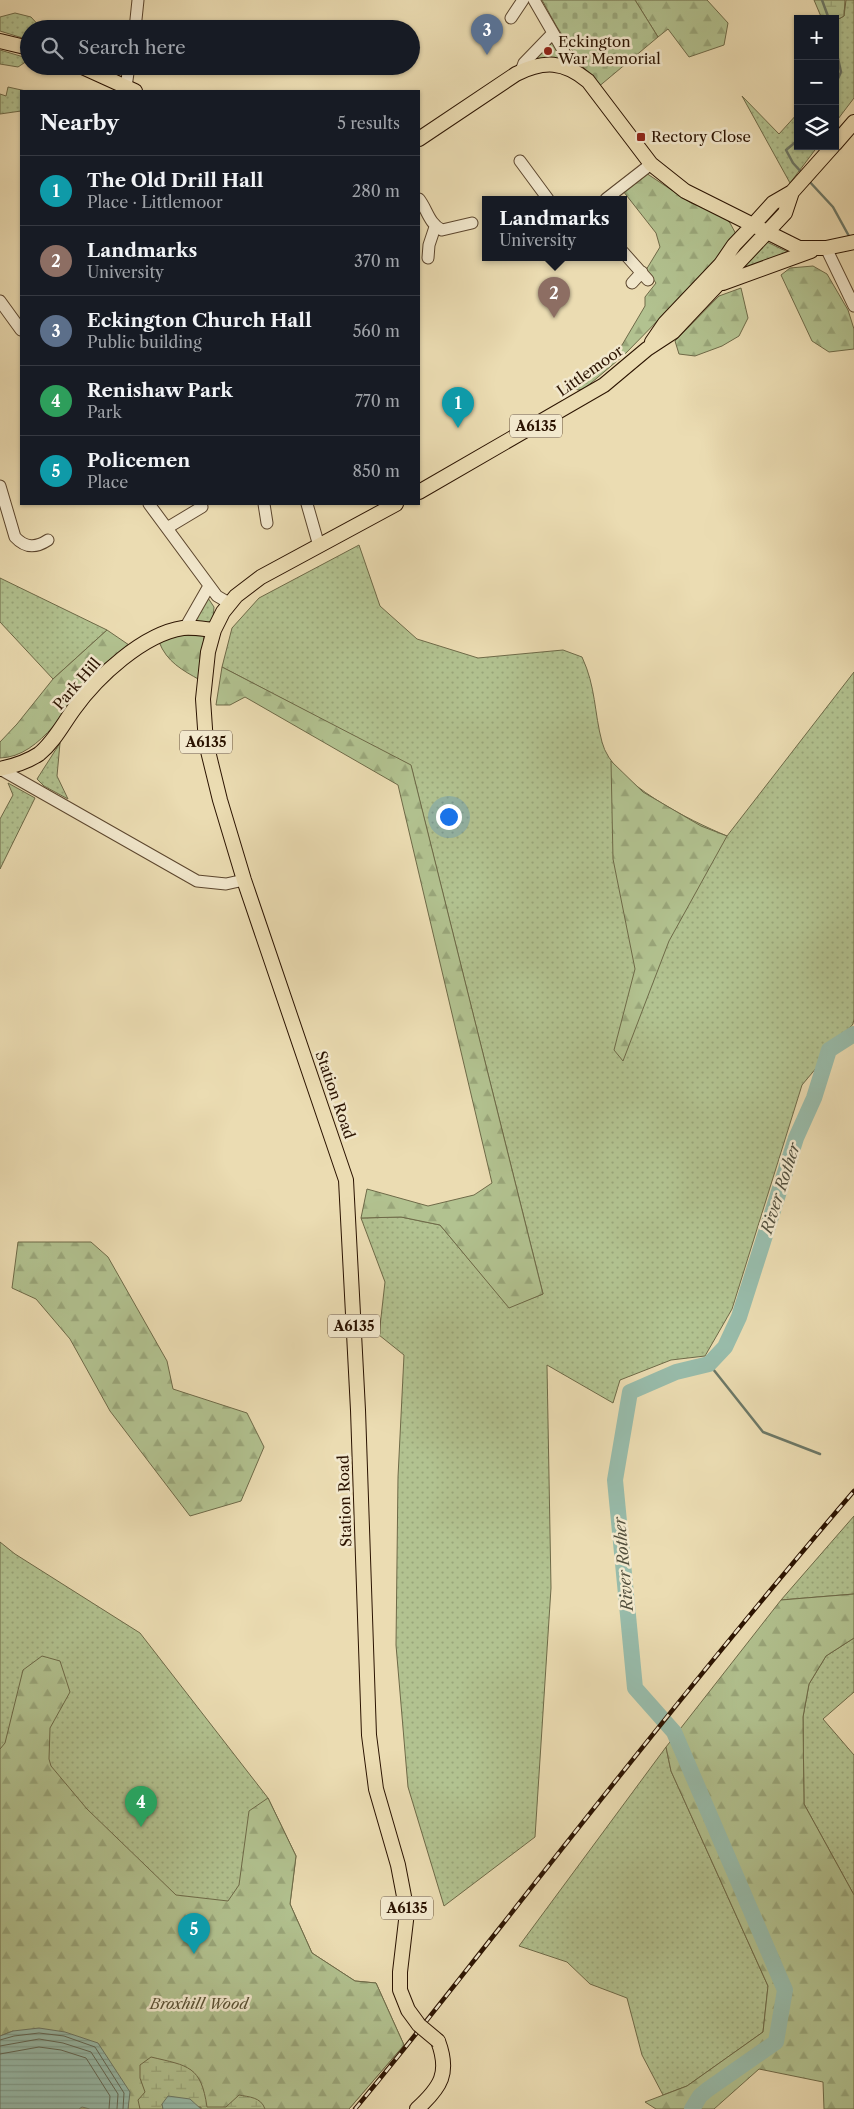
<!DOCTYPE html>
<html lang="en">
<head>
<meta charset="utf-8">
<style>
  body { margin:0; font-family:"Libre Caslon Text",serif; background:#242831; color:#f1f3f6 }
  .controls { position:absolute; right:15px; top:15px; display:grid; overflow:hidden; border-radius:0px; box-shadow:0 1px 4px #0004 }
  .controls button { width:45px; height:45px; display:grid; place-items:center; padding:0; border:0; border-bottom:1px solid #363941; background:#171b24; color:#f1f3f6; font:25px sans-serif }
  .you { position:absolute; left:448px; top:816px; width:18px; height:18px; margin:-12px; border:4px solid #fff; border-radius:50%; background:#1a73e8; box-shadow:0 0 0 8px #1a73e833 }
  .badge { display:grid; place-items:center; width:32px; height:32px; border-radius:50%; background:#c59692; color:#fff; font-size:16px; font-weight:700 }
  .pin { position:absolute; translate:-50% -41px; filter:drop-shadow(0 1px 2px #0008) }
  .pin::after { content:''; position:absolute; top:26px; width:18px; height:15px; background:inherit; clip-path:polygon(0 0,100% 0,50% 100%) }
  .popup { position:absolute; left:482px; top:196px; width:145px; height:65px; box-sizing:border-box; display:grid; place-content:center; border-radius:0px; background:#171b24; filter:drop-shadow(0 1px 4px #0005); font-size:16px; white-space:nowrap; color:#9ea1a6 }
  .popup b { font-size:19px; color:#f1f3f6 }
  .popup::after { content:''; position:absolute; left:50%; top:100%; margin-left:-10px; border:10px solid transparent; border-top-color:#171b24 }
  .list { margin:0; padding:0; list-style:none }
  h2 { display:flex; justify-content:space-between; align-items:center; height:65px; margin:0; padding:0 20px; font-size:21px }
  h2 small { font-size:16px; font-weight:400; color:#9ea1a6 }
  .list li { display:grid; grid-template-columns:32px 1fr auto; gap:15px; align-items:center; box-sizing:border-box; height:70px; padding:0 20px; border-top:1px solid #363941 }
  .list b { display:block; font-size:19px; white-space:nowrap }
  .list p { margin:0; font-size:16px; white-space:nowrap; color:#9ea1a6 }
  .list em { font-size:16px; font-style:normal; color:#9ea1a6 }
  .icon { flex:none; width:28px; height:28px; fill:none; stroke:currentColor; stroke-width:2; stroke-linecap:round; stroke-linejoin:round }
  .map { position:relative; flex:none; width:854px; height:2109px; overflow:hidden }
  .search { position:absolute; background:#171b24; box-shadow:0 1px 4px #0004; left:20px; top:20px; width:400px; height:55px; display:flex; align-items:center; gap:12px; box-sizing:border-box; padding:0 18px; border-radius:28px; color:#9ea1a6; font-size:19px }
  .panel { position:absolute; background:#171b24; box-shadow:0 1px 4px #0004; left:20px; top:90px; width:400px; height:415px; border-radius:0px }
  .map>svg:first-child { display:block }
</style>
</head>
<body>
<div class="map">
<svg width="854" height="2109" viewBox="0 0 854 2109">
  <defs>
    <pattern id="green-dots" width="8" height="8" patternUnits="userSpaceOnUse" patternTransform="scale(1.25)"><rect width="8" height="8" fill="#b2c290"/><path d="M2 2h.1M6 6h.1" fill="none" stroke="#99a67a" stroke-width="1.8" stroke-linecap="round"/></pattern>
    <pattern id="forest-firs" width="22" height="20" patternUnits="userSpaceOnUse" patternTransform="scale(1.25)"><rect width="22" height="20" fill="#b2c290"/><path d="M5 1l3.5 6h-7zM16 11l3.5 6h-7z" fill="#99a67a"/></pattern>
    <pattern id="wetland-marsh" width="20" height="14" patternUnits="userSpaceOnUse" patternTransform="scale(1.25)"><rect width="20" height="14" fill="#b2c290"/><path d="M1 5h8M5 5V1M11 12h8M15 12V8" fill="none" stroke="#99a67a"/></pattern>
    <pattern id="cemetery-stones" width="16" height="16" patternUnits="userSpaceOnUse" patternTransform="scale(1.25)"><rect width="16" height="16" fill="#b2c290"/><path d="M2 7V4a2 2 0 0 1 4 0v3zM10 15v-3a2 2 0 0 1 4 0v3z" fill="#99a67a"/></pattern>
    <pattern id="water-rules" width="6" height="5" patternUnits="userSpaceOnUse" patternTransform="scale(1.25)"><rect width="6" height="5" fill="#98bcab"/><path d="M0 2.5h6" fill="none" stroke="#83a191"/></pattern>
  </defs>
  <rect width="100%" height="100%" fill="#ebdcb2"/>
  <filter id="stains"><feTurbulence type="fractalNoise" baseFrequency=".004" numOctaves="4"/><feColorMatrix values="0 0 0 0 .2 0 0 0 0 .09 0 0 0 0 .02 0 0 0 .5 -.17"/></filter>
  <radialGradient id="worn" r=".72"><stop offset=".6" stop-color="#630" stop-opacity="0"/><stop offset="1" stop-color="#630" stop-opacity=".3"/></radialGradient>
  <!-- green -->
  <path fill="url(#green-dots)" stroke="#6e6a48" d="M846,0H854V98L835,123V21L844,16Z
    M15,13L31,17L42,29H29V40L0,31V17Z
    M553,42L565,61L532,60L543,51L550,56L552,51L548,47Z
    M0,50L27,58V61L18,67L0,64Z
    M8,87L26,91H21V111L0,114V94L6,96Z
    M742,96L779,134L798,113V146H818L790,183Z
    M767,242L794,255L738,274L764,244Z
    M359,545L380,606L417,639L478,658L563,650L582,657C596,687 594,712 602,742C612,783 691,821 727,836L854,672V1019L853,1024L802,1085L732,1309L705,1356L671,1360L620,1380L613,1403L547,1365L551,1588L535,1837L444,1906L408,1787L396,1645L398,1477L404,1355L379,1335L385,1282L361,1218L401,1217L440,1225L509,1307L543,1294L411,766L222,667L232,628L259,598Z
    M0,578L107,630L53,679L0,622Z
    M208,598L214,607L213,619L206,624L193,622Z
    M60,743L57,776L68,799L44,786L37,779Z
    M8,783L35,798L0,869V819L13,795Z
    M854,1516V1594L781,1600Z
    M0,1542L15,1554L140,1633L268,1798L296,1856L290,1904L312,1953L355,1981L376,1983L404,2045L349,2109H0Z
    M854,1638V1692L823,1719L854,1755V1895L804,1804L803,1717L809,1684L826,1656Z
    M666,1747L671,1771L768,1986L763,2032L687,2086L663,2095L642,2055L627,1998L590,1984L567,1962L519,1946Z"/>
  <!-- forest -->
  <path fill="url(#forest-firs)" stroke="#6e6a48" d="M635,0H707L728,23L724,45L689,57L668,29L658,37Z
    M646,173L691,203L721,214L730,223L737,236L719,258L624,355L584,389L578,390L569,386L622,345L645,306V297L656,283L646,270L660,247L656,233L623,191Z
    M813,266L827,274L848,310L854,329V349L829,352L812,341L781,275L790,268Z
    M741,288L748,318L739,336L722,346L695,356L679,354L675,341L719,296Z
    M107,630L129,645C118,654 103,663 94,674C69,702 42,757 0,758V742L17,724L53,679Z
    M179,635L204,636L200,680C182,670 167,662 159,642Z
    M222,667L411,765L543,1294L509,1308L440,1225L401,1217L361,1218L367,1189L428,1206L474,1195L492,1183L398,785L245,697L230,705H216Z
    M611,761L643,792L701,826L727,836L669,941L623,1061L614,1050L635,969L613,859Z
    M18,1242H91L108,1257L167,1361L173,1389L247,1413L264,1447L241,1501L190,1516L110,1411L70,1339L36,1299L12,1288Z
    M854,1594V1638L826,1656L809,1684L803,1717L804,1804L854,1895V2109H824L823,2082L759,2069L714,2109H656L645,2102L687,2086L763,2032L768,1986L671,1771L666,1747L781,1600Z
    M42,1656L60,1661L70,1692L50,1728L49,1759L51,1766L87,1809L176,1895L228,1901L239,1885L249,1811L268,1798L296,1856L290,1904L312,1953L355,1981L376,1983L404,2045L349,2109H128L129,2092L13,2031L0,2036V1749L5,1743L23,1670Z"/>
  <!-- wetland -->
  <path fill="url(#wetland-marsh)" stroke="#6e6a48" d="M814,0H845L844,16L835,21V19H822Z
    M151,2057C189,2066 201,2066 207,2107H226L239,2095C249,2097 261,2097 265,2109H201V2107L162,2104L163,2109H140L138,2100L145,2092L140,2078V2065Z"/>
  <!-- cemetery -->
  <path fill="url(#cemetery-stones)" stroke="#6e6a48" d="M542,0H635L658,37L597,88L557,27Z"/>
  <!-- water -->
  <path fill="url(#water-rules)" stroke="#6c7867" d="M39,2028L65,2032L98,2043L130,2092L128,2109H90L82,2107L79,2109H0V2036L13,2031Z
    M168,2096L190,2099L201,2109H163L162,2104Z"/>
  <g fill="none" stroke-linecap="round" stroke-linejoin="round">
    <!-- shore -->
    <path stroke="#626856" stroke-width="1" d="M0,2040L14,2036L39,2033L64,2036L95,2047L124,2093L123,2109
      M0,2046L39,2039L63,2043L91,2052L118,2094L117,2109
      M0,2054L39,2047L61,2050L86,2058L110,2096L109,2109"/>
    <!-- stream -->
    <path stroke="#6c7867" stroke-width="2.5" d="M822,0L829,19
      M835,45L841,72L835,85
      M798,140L786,150L793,163L803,174
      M808,180L833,207L850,238
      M709,1364L763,1432L820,1454"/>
    <!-- river -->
    <path stroke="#98bcab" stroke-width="16" d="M692,2109L700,2096L707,2090L776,2042L785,1990L674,1732L635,1688L615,1480L630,1392L676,1372L709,1364L725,1347L739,1317L796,1138L814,1098L829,1050L854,1034"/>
    <!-- minor casing -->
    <g stroke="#5b452d" stroke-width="13">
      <path id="minor" d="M534,0L575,71
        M511,18L523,0
        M135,29L138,0
        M521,71L524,63L553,33
        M126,87L129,66
        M520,161L548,199
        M419,199C427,209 429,224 442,230L472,223
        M606,199L651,164
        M826,248L854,306
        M623,252L648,280
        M428,258L429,245L435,227
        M632,283L642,272
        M0,301L21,330
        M0,486L15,537C25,548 36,548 48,540
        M149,504L217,596L229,603
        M264,504L267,523
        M307,504L319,546
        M167,528L202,507
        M185,628L209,586
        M0,769L197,881L226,884L244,880"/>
    </g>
    <!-- major casing -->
    <g stroke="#2b1301" stroke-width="16">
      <path id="major" d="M0,41L29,48
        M80,66L135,91
        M419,139L516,74C544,60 564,61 588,81L651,164L685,191L799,248H826L854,242
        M835,144L854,122
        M723,283L811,251
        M652,342L665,323L721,264L734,245L753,225L773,203L792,192L833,146
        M419,492L604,385L647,349L673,332L785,213L792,192
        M396,504L261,577L236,596L223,612L214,630L208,652L203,699L206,743L220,800L244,880L346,1180L358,1410L369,1735L376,1789L398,1865L407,1912L400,1972V1990L408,2010L419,2025
        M0,769C14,766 27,762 39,754C54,742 63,724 74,709C97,677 143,634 183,628C193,627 204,629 214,630
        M417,2109C441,2087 450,2073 438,2041"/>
    </g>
    <!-- minor -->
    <use href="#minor" stroke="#f2e8cd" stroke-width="11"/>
    <!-- major -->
    <use href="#major" stroke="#ebdcb2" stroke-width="14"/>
    <!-- rail casing -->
    <g stroke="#2b1301" stroke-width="4.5">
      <path id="rail" d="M355,2109C405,2049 453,1987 502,1925C617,1778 733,1632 854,1491"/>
    </g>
    <!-- rail -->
    <use href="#rail" stroke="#f2e8cd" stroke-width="2.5" stroke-dasharray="8" stroke-linecap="butt"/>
    <!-- major-bridge casing -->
    <g stroke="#2b1301" stroke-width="16" stroke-linecap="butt">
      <path id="major-bridge" d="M419,2025L438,2041"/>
    </g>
    <!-- major-bridge -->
    <use href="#major-bridge" stroke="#ebdcb2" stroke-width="14"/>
  </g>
  <!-- markers -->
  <g fill="#8f2418" stroke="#f2e8cd" stroke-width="2">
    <circle cx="548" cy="51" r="5"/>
    <rect x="636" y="132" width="10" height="10" rx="2.5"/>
  </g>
  <g text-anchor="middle" stroke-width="5" stroke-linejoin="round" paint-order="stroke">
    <!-- shield labels -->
    <g fill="#f2e8cd" stroke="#67533e" stroke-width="1">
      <rect x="510" y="414.5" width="52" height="23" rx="4"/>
      <rect x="180" y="730.5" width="52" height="23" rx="4"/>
      <rect x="328" y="1314.5" width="52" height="23" rx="4"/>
      <rect x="381" y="1896.5" width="52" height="23" rx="4"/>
    </g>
    <g font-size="14" font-weight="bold" fill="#2b1301">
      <text x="536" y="431">A6135</text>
      <text x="206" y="747">A6135</text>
      <text x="354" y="1331">A6135</text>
      <text x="407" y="1913">A6135</text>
    </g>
    <!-- poi labels -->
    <g font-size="15" fill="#2b1301" stroke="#f2e8cd" text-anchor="start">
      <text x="558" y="47">Eckington<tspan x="558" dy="17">War Memorial</tspan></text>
      <text x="651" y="142">Rectory Close</text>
    </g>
    <!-- street labels -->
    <g font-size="15" fill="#2b1301" stroke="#f2e8cd">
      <text transform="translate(590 371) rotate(-35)" y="5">Littlemoor</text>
      <text transform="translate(77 684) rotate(-49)" y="5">Park Hill</text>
      <text transform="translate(335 1095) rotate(71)" y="5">Station Road</text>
      <text transform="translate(345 1501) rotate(-92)" y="5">Station Road</text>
    </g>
    <!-- park labels -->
    <g font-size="15" font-style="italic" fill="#5a5033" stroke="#f2e8cd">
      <text x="199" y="2009">Broxhill Wood</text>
    </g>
    <!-- water labels -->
    <g font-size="16" font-style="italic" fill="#514e3c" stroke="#f2e8cd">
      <text transform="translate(780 1188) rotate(-72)" y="6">River Rother</text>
      <text transform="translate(623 1564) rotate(-95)" y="6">River Rother</text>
    </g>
  </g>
  <rect width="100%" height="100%" filter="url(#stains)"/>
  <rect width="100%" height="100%" fill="url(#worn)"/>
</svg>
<div class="controls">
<button>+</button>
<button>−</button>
<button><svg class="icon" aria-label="layers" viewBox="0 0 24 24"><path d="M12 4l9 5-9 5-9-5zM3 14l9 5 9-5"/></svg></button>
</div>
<div class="you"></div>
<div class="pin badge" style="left:458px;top:428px;background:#0f9aa8">1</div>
<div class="pin badge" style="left:554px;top:318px;background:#8d6e63">2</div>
<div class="popup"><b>Landmarks</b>University</div>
<div class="pin badge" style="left:487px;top:55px;background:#5c6f8a">3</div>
<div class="pin badge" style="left:141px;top:1827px;background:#2e9e5b">4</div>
<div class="pin badge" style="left:194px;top:1954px;background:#0f9aa8">5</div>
<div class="search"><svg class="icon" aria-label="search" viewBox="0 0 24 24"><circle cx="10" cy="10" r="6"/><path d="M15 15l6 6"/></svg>Search here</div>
<section class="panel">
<h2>Nearby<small>5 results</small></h2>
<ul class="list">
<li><span class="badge" style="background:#0f9aa8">1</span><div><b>The Old Drill Hall</b><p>Place · Littlemoor</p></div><em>280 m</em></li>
<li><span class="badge" style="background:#8d6e63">2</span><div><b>Landmarks</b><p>University</p></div><em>370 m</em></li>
<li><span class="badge" style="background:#5c6f8a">3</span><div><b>Eckington Church Hall</b><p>Public building</p></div><em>560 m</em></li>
<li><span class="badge" style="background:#2e9e5b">4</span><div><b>Renishaw Park</b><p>Park</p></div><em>770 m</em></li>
<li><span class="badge" style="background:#0f9aa8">5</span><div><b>Policemen</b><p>Place</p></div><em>850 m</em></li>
</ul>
</section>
</div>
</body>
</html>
